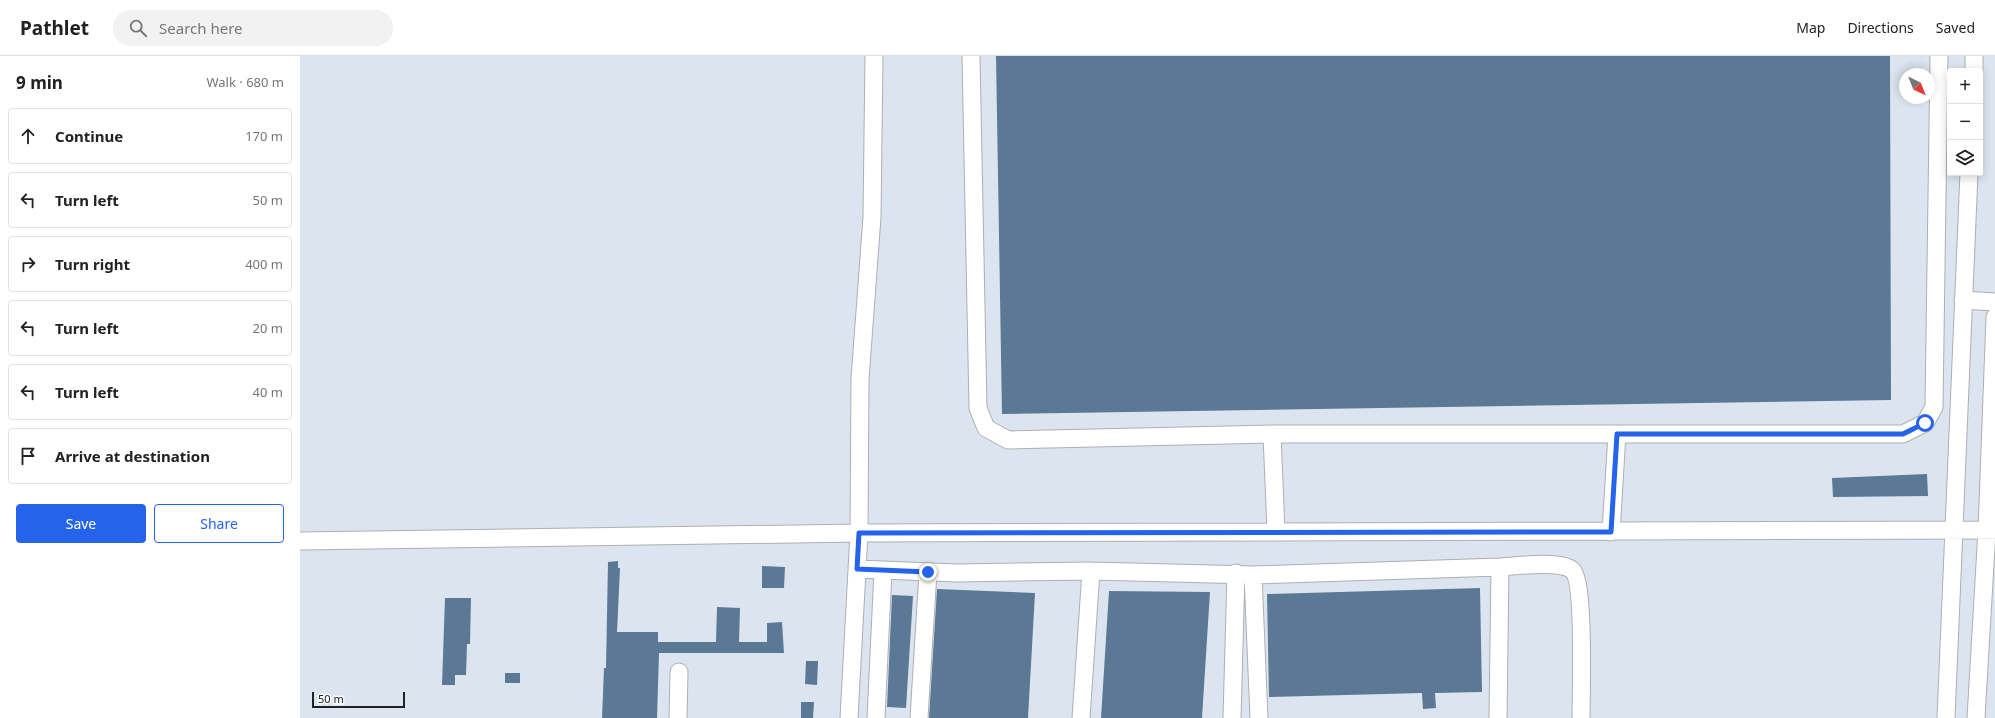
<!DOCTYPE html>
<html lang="en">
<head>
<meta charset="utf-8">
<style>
  body { margin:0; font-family:"Noto Sans",sans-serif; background:#f2f2f2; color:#222 }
  .controls { position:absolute; right:12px; top:12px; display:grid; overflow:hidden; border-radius:4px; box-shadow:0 2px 10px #0003 }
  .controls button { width:36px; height:36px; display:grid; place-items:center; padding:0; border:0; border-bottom:1px solid #e0e0e0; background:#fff; color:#222; font:20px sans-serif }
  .compass { position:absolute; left:1599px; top:12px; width:36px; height:36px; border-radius:50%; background:#fff; box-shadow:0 2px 10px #0003; rotate:137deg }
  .scale { position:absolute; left:12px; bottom:10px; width:93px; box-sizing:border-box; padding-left:4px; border:2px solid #202123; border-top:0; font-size:11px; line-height:14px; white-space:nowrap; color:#202123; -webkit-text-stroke:3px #fafcff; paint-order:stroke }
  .stop { position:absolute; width:12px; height:12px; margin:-9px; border:3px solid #2563eb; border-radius:50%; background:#fff }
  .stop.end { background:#2563eb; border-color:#fff; box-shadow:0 1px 4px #0008 }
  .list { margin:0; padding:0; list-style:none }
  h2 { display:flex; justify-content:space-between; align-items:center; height:52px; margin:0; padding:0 16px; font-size:17px }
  h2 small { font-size:13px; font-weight:400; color:#767676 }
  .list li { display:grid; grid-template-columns:26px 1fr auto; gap:12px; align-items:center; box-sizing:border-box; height:56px; margin:0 8px 8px; padding:0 8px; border:1px solid #e0e0e0; border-radius:4px }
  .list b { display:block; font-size:15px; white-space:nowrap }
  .list em { font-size:13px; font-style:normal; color:#767676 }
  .actions { display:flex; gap:8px; padding:12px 16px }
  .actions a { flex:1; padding:9px 0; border:1px solid #2563eb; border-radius:4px; text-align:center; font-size:14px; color:#2563eb }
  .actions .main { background:#2563eb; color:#fff }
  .icon { flex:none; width:22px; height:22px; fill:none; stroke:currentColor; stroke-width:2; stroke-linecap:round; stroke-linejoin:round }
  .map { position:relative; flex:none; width:1695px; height:662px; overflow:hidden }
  header { display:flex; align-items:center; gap:24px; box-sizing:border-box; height:56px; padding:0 20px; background:#fff; border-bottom:1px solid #e0e0e0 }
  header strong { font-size:19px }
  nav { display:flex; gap:22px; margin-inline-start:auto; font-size:14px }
  .search { width:280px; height:36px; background:#f2f2f2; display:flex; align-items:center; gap:10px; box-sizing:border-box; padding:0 14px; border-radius:22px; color:#767676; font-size:15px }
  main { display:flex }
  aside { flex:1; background:#fff }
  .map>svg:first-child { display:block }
</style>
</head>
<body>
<header>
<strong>Pathlet</strong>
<div class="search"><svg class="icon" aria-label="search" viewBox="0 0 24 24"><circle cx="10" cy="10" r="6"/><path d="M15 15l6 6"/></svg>Search here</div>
<nav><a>Map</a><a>Directions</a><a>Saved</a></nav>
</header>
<main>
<aside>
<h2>9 min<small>Walk · 680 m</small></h2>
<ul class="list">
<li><svg class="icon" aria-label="ahead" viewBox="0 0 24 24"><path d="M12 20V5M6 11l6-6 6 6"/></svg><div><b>Continue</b></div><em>170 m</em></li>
<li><svg class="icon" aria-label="left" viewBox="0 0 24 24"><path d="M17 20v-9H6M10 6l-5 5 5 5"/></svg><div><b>Turn left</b></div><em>50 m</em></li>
<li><svg class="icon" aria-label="right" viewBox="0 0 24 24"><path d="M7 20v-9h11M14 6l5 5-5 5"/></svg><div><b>Turn right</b></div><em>400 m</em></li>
<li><svg class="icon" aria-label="left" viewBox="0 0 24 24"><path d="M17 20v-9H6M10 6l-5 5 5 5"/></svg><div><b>Turn left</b></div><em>20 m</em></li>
<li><svg class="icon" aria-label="left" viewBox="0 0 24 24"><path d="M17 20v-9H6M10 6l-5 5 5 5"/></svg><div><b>Turn left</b></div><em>40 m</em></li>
<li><svg class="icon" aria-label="arrive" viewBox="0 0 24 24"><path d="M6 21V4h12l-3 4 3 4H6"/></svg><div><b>Arrive at destination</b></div></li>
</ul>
<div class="actions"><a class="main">Save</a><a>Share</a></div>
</aside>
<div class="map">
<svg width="1695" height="662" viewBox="0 0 1695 662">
  <rect width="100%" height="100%" fill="#eceff3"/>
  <!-- built -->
  <path fill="#dce5ef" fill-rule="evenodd" d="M0,0H1695V662H0ZM1650,15H1680V117H1650ZM1605,18H1629V42H1605Z"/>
  <!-- building -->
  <path fill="#5b7894" d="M696,0H1590L1591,344L702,358Z
    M1627,418L1628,440L1533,441L1532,422Z
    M318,505V512H320L317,576H358V586H416L417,551L440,552L439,586H467V567L482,566L484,597H359L357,662H302L304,612H306L308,506Z
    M462,510L485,511L484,532H462Z
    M1180,532L1182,636L1135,637L1136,652L1123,653L1122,637L969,641L967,538Z
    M637,533L735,537L728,662H629Z
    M809,535L910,536L902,662H801Z
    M592,539L613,540L606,652L587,651Z
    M145,542H171L170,588H167L166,619H155V629H142Z
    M506,605H518L517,629L505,628Z
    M205,617H220V627H205Z
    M501,646H514L513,662H501Z"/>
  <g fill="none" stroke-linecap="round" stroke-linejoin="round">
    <!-- minor casing -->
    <g stroke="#acafb3" stroke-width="19">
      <path id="minor" d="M671,0L678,352L686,372L708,384L972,378L976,475
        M1674,15V0
        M1663,244L1695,246
        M972,378H1603L1625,367L1634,351L1639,0
        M1311,476L1317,378
        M0,485L559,477L1695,474
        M1200,511C1216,510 1260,504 1272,514C1285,525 1281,640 1281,662
        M557,513L657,517L791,515L953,519
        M378,662L379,616
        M549,662L559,477L560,323L572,161L574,0
        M576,662L583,514
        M619,662L628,516
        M781,662L791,515
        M932,662L936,517
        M959,662L953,519L1200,511L1198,662
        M1646,662L1669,117
        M1676,662L1687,474L1695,261"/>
    </g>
    <!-- minor -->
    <use href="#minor" stroke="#fff" stroke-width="17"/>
  </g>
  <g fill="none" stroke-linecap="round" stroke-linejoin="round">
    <!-- route -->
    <path stroke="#2563eb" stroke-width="5" d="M628,516L557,513L559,477L1311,476L1317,378H1603L1625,367"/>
  </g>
</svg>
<div class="controls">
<button>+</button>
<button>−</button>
<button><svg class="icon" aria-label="layers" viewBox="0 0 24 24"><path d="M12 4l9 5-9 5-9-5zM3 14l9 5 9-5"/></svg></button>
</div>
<svg class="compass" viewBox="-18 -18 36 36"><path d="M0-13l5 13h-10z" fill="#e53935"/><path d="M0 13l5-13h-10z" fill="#767676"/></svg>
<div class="scale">50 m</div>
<div class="stop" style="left:1625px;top:367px"></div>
<div class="stop end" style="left:628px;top:516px"></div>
</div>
</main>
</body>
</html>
